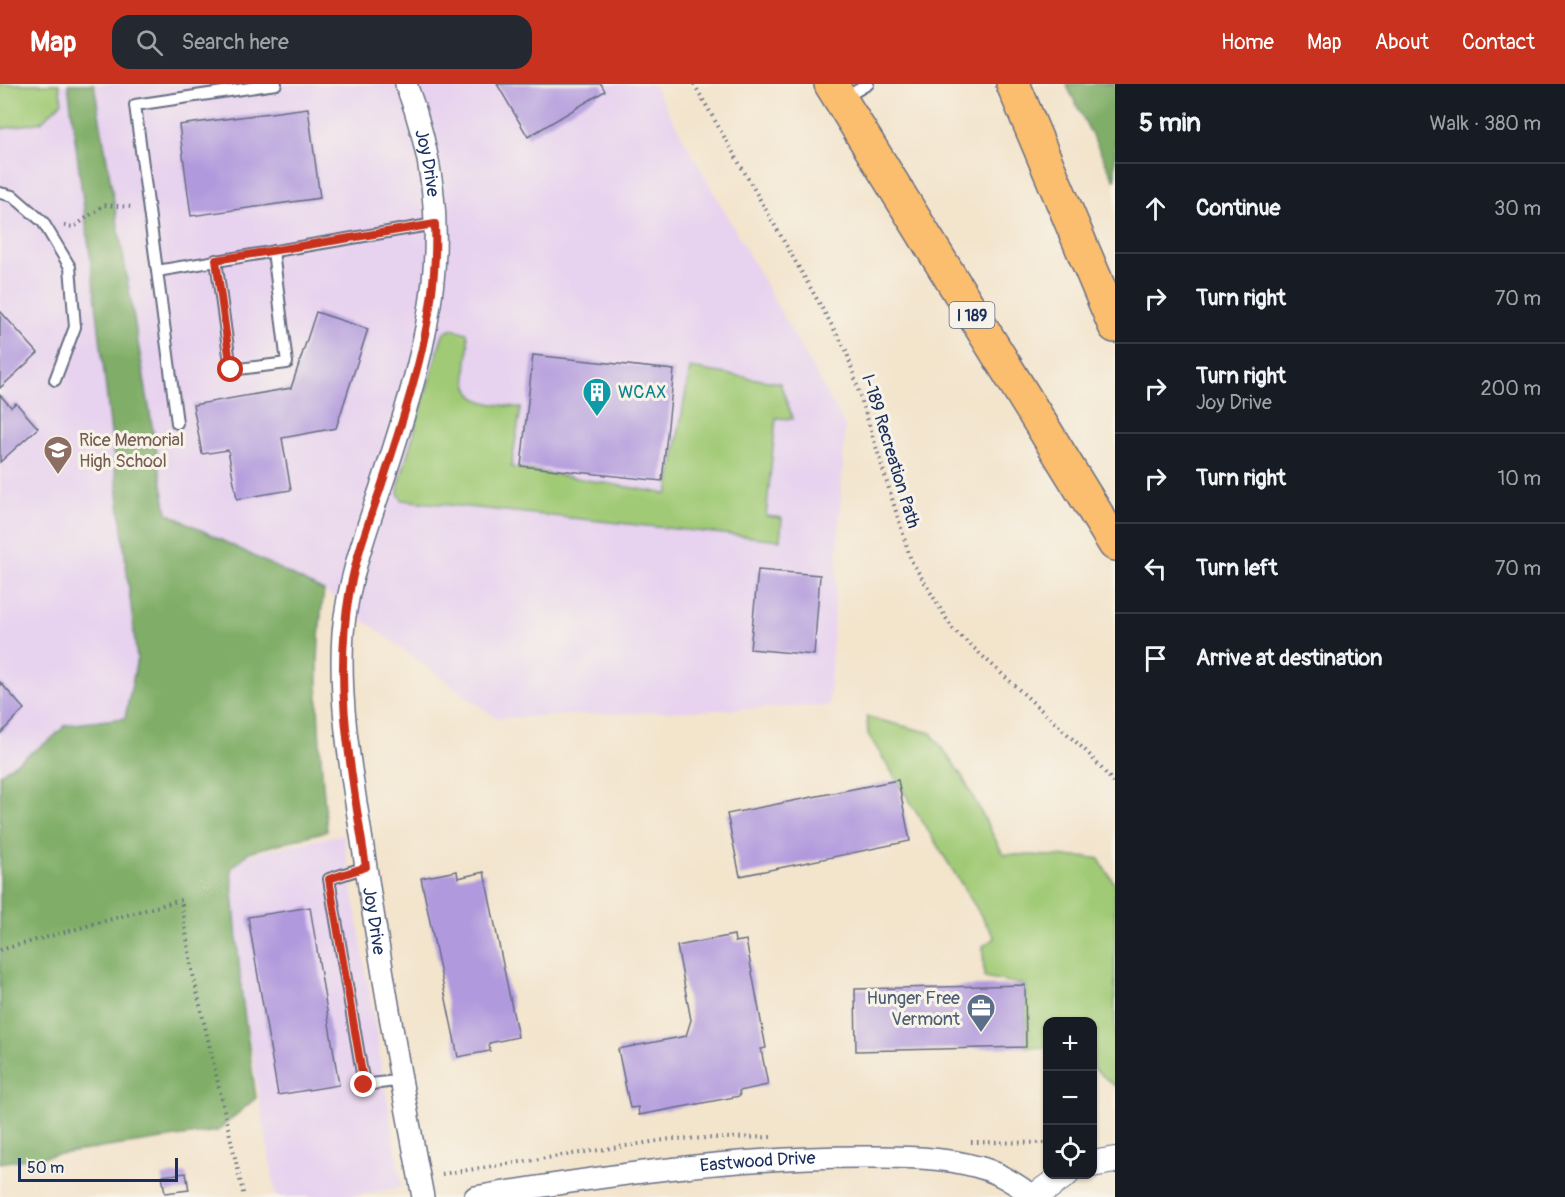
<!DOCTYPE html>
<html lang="en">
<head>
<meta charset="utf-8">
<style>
  body { margin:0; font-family:Pangolin,sans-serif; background:#242831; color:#f1f3f6 }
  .controls { position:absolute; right:18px; bottom:18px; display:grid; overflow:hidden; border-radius:12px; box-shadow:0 2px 4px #0004 }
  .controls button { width:54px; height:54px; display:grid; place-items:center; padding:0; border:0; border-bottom:2px solid #363941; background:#171b24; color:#f1f3f6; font:30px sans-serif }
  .scale { position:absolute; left:18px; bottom:15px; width:160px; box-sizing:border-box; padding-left:6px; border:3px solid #1b2f5e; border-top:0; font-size:16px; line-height:21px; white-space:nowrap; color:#1b2f5e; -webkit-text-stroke:4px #f7f3e8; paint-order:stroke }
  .stop { position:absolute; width:18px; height:18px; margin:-14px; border:4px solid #c8321e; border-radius:50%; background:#fff }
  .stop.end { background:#c8321e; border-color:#fff; box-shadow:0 2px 6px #0008 }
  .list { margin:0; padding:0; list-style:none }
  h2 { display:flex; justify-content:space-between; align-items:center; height:78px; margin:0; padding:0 24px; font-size:26px }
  h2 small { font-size:20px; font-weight:400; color:#9ea1a6 }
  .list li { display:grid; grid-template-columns:39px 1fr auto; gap:18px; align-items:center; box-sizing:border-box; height:90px; padding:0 24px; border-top:2px solid #363941 }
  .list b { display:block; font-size:22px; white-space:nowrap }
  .list p { margin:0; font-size:20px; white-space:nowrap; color:#9ea1a6 }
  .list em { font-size:20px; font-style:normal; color:#9ea1a6 }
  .icon { flex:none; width:33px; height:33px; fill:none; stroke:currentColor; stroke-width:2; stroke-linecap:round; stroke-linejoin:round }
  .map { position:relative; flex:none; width:1115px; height:1113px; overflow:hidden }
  header { display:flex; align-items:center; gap:36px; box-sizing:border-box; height:84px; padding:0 30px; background:#c8321e; color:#fff }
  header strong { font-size:28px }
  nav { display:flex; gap:33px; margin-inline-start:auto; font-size:21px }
  .search { width:420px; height:54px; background:#242831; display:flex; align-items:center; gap:15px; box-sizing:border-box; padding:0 21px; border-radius:18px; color:#9ea1a6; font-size:22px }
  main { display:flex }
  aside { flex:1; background:#171b24 }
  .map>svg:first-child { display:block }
</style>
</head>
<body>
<header>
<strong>Map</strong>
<div class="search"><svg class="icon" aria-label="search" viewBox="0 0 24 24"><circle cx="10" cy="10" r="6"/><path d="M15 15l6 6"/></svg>Search here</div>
<nav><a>Home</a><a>Map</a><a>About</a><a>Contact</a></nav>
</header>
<main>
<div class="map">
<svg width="1115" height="1113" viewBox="0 0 1115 1113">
  <rect width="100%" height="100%" fill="#f7f3e8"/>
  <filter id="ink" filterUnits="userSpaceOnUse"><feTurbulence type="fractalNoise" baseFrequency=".0167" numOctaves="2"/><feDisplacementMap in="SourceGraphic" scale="12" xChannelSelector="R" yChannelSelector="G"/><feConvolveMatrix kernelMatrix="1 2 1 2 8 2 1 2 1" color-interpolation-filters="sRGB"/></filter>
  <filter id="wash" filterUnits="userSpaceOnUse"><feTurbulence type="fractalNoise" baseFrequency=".008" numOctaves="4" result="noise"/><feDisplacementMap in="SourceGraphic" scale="24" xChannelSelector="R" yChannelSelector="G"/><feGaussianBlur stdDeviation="1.35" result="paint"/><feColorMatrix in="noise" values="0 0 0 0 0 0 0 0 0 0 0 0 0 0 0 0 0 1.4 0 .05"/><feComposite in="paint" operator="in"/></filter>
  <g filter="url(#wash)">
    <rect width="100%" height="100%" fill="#f3e4cc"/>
    <!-- built -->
    <path fill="#e7d2ef" d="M0,0H68L95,210L137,575L125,634L66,641L51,655L0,690Z
      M94,0H653L845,342L829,622L496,634L324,507L167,429Z
      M343,750L402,1103L349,1113H276L220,777Z"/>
    <!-- green -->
    <path fill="#a1ca76" stroke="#5e7c6a" stroke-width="1.5" d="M0,0H59L62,18L41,38L0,45Z
      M453,245L467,249C470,258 468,267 467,277C461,322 484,318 521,324L511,383L668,410L690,284L780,299L793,335L776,334L766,432L782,434L780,456L402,416L398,409L399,400L441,256L444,248Z
      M867,633L931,649L962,692L1003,770L1098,774L1115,800V1002L1093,984L1092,938H1048L1047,964L1026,963L1025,901L984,893L983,862L995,854L868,650Z"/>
    <!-- forest -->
    <path fill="#80ae67" stroke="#4e6e62" stroke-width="1.5" d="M68,0H94L167,429L324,507C312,587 320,668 327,747L249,768L231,785L242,913L256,1014L217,1047L0,1079V690L51,655L66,641L125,634L137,575L95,210Z
      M1066,0H1115V97Z"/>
    <g id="blocks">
      <!-- building -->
      <path fill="#b199dd" d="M497,0H601L605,7L528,53Z
        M308,24L320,114L191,132L179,41Z
        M0,227L38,269L0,304Z
        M316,228L368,245L336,344L282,354L291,406L237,415L228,366L202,370L193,321L291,304Z
        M533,271L674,286L662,397L521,382Z
        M0,311L11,323L16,319L38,344L0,378Z
        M758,486L820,491L814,571L750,565Z
        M0,598L24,625L0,650Z
        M898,696L910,757L740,792L727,730Z
        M457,787L458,794L484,788L518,953L489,959L490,967L458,973L421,794Z
        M310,823L339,1001L278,1011L248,833Z
        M734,851L735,858L746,856L766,964L761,965L768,1001L739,1007L740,1012L639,1031L638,1023L630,1024L618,965L686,952L691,936L677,862Z
        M1025,901L1026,963L856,967L855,905Z
        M186,1089L189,1106L165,1109L162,1092Z"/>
    </g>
  </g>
  <g filter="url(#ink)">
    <use href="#blocks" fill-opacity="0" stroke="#676e84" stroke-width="1.5"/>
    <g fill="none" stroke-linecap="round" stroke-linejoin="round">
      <!-- service casing -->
      <g stroke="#676e84" stroke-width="14">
        <path id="service" d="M276,0L135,21L157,187L435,140
          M844,14L868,0
          M0,109L13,112L43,138L70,183L75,243L55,296
          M216,176L231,286L287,279L273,167
          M157,187L177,339
          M366,783L329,795L364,1001L403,996"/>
      </g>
      <!-- minor casing -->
      <g stroke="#676e84" stroke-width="24">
        <g id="minor">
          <path id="s1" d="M406,0C461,144 430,254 384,394C367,445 348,495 343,549C338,623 353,697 364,770C381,884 401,999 423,1113"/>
          <path id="s2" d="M475,1113C603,1092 731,1073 860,1073C899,1073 940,1072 978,1083C999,1088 1016,1101 1034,1112"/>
        </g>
      </g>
      <!-- tertiary casing -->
      <g stroke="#676e84" stroke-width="28">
        <path id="tertiary" d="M1092,1080L1115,1076
          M1034,1113L1066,1090"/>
      </g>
      <!-- motorway casing -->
      <g stroke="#676e84" stroke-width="36">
        <path id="motorway" d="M831,0L1115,460
          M1013,0L1115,242"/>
      </g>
      <!-- path -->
      <path stroke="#676e84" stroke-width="4" stroke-dasharray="1.5 4.5" stroke-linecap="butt" d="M694,0L846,266L911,476L952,544L1088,669L1115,700
        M64,142L74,143L104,121L133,123
        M0,866L181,816L192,886L244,1113
        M971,1058L1048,1059
        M442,1090L671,1055L772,1053"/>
      <!-- service -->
      <use href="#service" stroke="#fff" stroke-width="10"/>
      <!-- minor -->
      <use href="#minor" stroke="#fff" stroke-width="21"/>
      <!-- tertiary -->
      <use href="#tertiary" stroke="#fff" stroke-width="26"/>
      <!-- motorway -->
      <use href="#motorway" stroke="#fbbd6e" stroke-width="33"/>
    </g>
  </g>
  <g fill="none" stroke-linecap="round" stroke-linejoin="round" filter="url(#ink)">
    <!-- route -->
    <path stroke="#c8321e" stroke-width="8" d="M231,286L216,176L435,140C439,232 408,320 380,406C368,440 355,475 349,511C333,602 352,692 366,783L329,795L364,1001"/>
  </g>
  <!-- icons -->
  <defs>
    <g id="building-pin" transform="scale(1.5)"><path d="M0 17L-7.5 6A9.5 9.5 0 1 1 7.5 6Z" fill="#0f9aa8" stroke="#f7f3e8"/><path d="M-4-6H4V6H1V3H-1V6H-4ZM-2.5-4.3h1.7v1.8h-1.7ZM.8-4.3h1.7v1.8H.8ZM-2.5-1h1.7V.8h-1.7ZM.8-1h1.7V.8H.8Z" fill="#fff"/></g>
    <g id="school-pin" transform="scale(1.5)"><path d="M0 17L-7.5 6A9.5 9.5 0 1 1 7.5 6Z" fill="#8d6e63" stroke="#f7f3e8"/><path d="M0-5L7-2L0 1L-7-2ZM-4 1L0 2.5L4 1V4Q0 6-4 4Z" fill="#fff"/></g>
    <g id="office-pin" transform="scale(1.5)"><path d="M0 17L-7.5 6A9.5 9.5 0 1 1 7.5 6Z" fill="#5c6f8a" stroke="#f7f3e8"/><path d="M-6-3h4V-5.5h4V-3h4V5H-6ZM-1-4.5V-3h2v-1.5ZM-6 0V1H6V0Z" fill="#fff"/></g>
  </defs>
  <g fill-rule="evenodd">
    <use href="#building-pin" x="597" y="308"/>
    <use href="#school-pin" x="58" y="366"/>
    <use href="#office-pin" x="981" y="924"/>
  </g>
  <g text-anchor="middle" stroke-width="6" stroke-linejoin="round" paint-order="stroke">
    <!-- shield labels -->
    <rect fill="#f7f3e8" stroke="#5d6a87" stroke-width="1.5" x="949.5" y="218" width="45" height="26" rx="4.5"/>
    <g font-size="16" font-weight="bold" fill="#1b2f5e">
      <text x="972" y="237">I 189</text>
    </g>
    <!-- street labels -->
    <g font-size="18" fill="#1b2f5e" stroke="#f7f3e8">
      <text dy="6" stroke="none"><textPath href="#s1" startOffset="82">Joy Drive</textPath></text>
      <text transform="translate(891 367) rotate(73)" y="6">I-189 Recreation Path</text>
      <text dy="6" stroke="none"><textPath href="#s1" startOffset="855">Joy Drive</textPath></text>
      <text dy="6" stroke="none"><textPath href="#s2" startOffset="285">Eastwood Drive</textPath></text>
    </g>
    <!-- culture labels -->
    <g font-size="18" fill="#0d838f" stroke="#f7f3e8" text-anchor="start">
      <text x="618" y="314">WCAX</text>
    </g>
    <!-- education labels -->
    <g font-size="18" fill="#785e54" stroke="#f7f3e8" text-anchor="start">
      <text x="79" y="362">Rice Memorial<tspan x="79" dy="21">High School</tspan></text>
    </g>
    <!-- service labels -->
    <g font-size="18" fill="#4e5e75" stroke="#f7f3e8" text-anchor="end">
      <text x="960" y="920">Hunger Free<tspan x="960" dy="21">Vermont</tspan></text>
    </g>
  </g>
</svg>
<div class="controls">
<button>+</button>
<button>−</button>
<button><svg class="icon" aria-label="locate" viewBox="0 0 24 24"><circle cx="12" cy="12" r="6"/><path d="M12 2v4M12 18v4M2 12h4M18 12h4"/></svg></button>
</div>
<div class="scale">50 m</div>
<div class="stop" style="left:231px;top:286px"></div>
<div class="stop end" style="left:364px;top:1001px"></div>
</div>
<aside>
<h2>5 min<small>Walk · 380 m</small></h2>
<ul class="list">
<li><svg class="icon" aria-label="ahead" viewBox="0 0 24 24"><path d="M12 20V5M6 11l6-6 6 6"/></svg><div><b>Continue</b></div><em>30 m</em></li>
<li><svg class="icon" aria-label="right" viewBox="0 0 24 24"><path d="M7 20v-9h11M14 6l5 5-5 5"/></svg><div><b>Turn right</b></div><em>70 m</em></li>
<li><svg class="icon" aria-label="right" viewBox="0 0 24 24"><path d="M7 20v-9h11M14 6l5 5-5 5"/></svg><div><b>Turn right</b><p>Joy Drive</p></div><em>200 m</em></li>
<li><svg class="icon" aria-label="right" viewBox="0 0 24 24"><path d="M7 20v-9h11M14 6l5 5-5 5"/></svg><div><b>Turn right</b></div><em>10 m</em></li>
<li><svg class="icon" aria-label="left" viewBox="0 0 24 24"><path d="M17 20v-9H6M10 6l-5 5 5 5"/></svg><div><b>Turn left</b></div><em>70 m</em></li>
<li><svg class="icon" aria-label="arrive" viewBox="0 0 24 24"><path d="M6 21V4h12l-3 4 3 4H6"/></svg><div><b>Arrive at destination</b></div></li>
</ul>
</aside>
</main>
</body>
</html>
